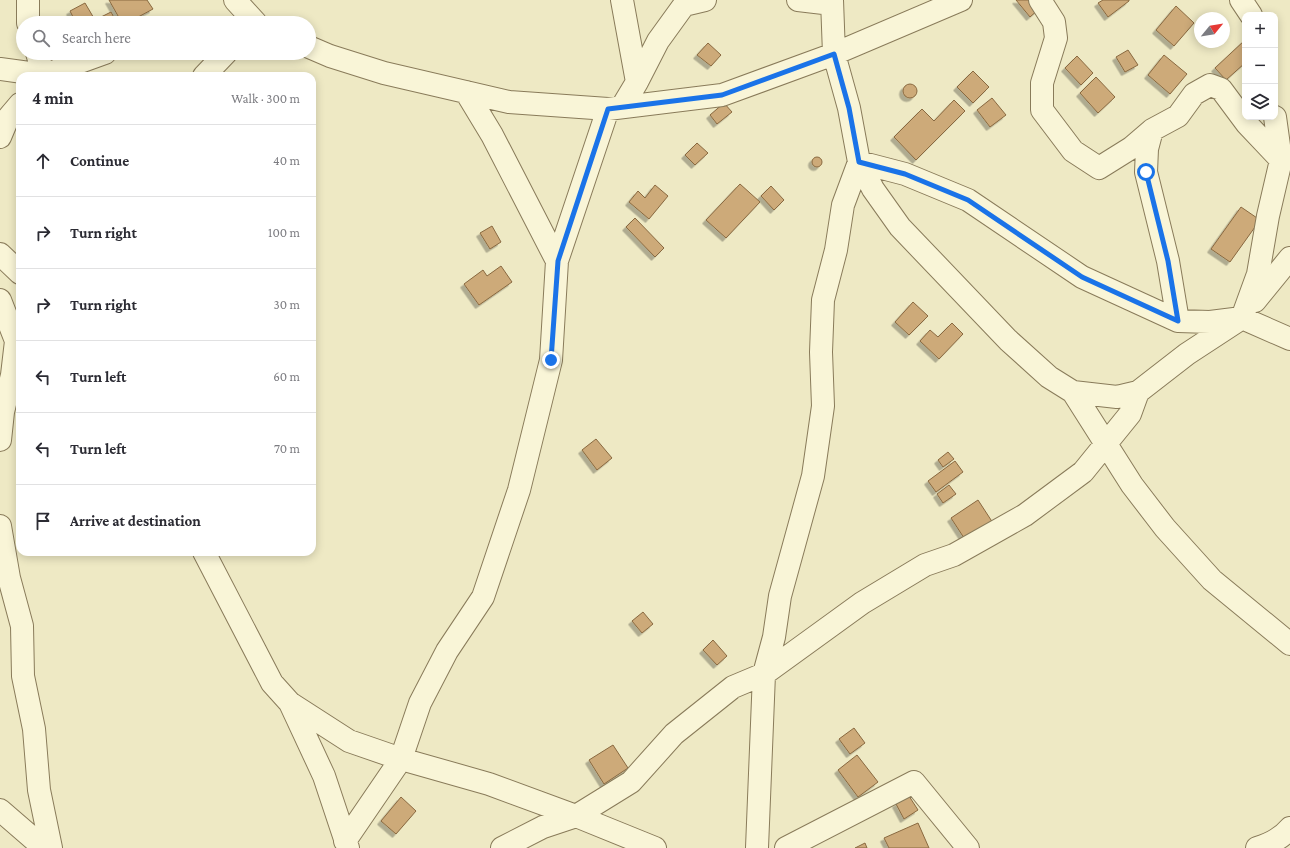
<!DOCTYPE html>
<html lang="en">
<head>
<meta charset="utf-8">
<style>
  body { margin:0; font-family:"Crimson Pro",serif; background:#f7f7f7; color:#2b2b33 }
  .controls { position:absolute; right:12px; top:12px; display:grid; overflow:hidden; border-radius:8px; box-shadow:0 2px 10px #0003 }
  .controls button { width:36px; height:36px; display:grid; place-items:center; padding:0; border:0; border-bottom:1px solid #e1e1e2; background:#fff; color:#2b2b33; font:20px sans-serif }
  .compass { position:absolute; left:1194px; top:12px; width:36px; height:36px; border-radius:50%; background:#fff; box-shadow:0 2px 10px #0003; rotate:60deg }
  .stop { position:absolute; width:12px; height:12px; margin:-9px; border:3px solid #1a73e8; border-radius:50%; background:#fff }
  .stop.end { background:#1a73e8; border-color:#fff; box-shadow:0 1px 4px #0008 }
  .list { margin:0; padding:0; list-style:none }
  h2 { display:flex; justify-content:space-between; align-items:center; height:52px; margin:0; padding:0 16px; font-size:17px }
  h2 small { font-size:13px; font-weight:400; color:#7c7c81 }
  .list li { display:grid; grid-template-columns:26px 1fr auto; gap:12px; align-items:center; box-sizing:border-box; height:72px; padding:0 16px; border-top:1px solid #e1e1e2 }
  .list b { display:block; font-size:15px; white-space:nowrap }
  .list em { font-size:13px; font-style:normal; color:#7c7c81 }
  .icon { flex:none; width:22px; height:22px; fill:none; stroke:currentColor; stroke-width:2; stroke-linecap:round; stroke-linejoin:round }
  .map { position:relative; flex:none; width:1290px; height:848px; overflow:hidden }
  .search { position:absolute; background:#fff; box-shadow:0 2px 10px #0003; left:16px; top:16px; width:300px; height:44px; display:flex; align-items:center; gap:10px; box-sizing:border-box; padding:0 14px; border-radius:22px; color:#7c7c81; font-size:15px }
  .panel { position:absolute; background:#fff; box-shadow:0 2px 10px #0003; left:16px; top:72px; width:300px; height:484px; border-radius:12px }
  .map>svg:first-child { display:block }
</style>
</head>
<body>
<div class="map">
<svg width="1290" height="848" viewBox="0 0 1290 848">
  <defs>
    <filter id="shadow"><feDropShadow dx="-3.5" dy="3.5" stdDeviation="0" flood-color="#0004"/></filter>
  </defs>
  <rect width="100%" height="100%" fill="#eee9c4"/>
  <!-- building -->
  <path fill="#cdaa79" stroke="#896940" filter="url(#shadow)" d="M109,0H147L153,9L127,23H122Z
    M1016,0H1031L1039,9L1030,17Z
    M1103,0H1129V1L1108,17L1098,3Z
    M85,3L95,20L111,12L117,23H76L70,11Z
    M1176,6L1194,23L1174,46L1156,30Z
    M1245,40V63L1226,80L1215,68Z
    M708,43L721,55L711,66L697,55Z
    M1128,50L1138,65L1125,72L1116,57Z
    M48,53H67L52,61Z
    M1164,55L1187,74L1170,94L1148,75Z
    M1077,56L1093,73L1081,85L1065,68Z
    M973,71L989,87L973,103L957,87Z
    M1096,77L1115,97L1098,113L1080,93Z
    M903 91a7 7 0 1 1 14 0a7 7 0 1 1-14 0Z
    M992,98L1006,115L990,127L977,110Z
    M954,100L965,111L916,160L894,137L922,109L934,121Z
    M724,103L732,112L717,124L710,115Z
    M697,143L708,153L695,165L685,155Z
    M812 162a5 5 0 1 1 10 0a5 5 0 1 1-10 0Z
    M740,184L760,202L726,238L706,220Z
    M655,185L668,196L649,219L629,202L638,191L645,198Z
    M771,186L784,200L774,210L761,196Z
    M1241,207L1260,220L1230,262L1211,249Z
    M635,218L664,248L655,257L626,227Z
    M492,226L501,242L490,249L480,233Z
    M501,266L512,282L479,305L464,284L483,270L487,276Z
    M913,302L928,316L909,335L895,322Z
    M952,323L963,334L939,359L920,341L930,330L938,337Z
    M596,439L612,458L597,470L582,450Z
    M948,452L954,459L943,467L938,460Z
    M955,461L963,472L936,492L928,481Z
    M949,485L956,494L943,503L937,494Z
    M978,500L993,523L966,541L951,518Z
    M643,612L653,624L642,633L632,621Z
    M713,640L727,656L717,665L703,650Z
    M854,728L865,743L850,754L839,739Z
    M613,745L628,768L604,784L589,760Z
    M857,755L878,782L858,797L838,770Z
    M909,796L918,810L904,819L896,804Z
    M401,797L416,811L396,834L381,821Z
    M918,823L929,848H889L884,838Z
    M865,843L867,848H855Z"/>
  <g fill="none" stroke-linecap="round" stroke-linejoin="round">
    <!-- minor casing -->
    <g stroke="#897b5a" stroke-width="24">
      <path id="minor" d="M28,0V23
        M235,0L256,23
        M622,0L637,82
        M798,0L832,4
        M961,0L834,54L849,108L859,162L873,189L900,227L1008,340L1049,377L1073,392L1117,397L1138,392L1187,354L1242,318L1258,274L1268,216L1281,160L1275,117
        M1040,0L1054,22L1056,38L1042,83V110L1073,151L1099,168L1131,148L1152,130L1178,116L1194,94L1210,85L1221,89L1247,124L1283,162
        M1241,0L1251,15
        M309,47L330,56L384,73L509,102L608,109L722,95L834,54L832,0
        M37,53L44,76
        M0,69L44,75L105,53
        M204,76L226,53
        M466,92L492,135L557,261
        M622,107L637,82L658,41L684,5L705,0
        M1152,130L1147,149L1146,172L1168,261L1178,321
        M0,137L8,118L20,104
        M0,254L20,273
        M0,300L16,341L12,375L3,412L0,440
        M1255,301L1290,258
        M1073,392L1132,485L1165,528L1212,580L1290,644
        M0,526L9,578L22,626L23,676L34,729L39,790L51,848
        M204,552L272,683L290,703L324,776L348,848
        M290,703L349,741L401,759L489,784L576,816L655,848
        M0,810L44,848
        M345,841L401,759L420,703L447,651L483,597L519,490L551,360L557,261L608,109
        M502,848L543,827L576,816L631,782L674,734L733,687L764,674L862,603L925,565L954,555L1025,515L1083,472L1130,414L1138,392
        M757,848L764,674L774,637L780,596L813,476L823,406L821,352L823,300L836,250L843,205L859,162L905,174L968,200L1082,277L1178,321L1210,322L1242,318L1290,339
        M786,848L914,782L968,848
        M1257,848C1270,844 1281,839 1290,828"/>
    </g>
    <!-- minor -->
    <use href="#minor" stroke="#f9f5d7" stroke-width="22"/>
  </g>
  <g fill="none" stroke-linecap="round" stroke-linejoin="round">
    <!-- route -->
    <path stroke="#1a73e8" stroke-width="5" d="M551,360L558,261L608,109L722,95L834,54L849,108L859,162L905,174L968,200L1082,277L1178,321L1168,261L1146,172"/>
  </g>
</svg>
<div class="controls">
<button>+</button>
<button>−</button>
<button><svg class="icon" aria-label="layers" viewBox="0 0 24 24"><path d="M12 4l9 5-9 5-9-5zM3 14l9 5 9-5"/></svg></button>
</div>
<svg class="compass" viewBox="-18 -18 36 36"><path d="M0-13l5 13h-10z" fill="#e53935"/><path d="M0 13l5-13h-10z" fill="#7c7c81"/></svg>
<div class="stop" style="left:1146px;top:172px"></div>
<div class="stop end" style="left:551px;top:360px"></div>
<div class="search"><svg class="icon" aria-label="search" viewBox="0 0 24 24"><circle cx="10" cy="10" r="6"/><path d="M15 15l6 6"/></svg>Search here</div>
<section class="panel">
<h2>4 min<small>Walk · 300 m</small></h2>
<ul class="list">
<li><svg class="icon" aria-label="ahead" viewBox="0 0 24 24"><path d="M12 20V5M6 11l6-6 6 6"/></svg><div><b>Continue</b></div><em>40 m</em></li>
<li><svg class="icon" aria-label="right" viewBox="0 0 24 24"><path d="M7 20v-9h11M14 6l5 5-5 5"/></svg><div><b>Turn right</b></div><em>100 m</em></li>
<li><svg class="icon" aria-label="right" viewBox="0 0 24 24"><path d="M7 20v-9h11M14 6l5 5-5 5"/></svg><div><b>Turn right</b></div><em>30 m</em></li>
<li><svg class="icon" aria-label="left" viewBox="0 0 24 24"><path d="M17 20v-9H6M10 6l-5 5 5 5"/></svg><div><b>Turn left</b></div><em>60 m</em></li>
<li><svg class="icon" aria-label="left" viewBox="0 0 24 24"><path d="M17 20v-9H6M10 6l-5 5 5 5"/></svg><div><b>Turn left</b></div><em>70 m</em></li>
<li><svg class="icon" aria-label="arrive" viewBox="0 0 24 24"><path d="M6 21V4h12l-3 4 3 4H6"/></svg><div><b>Arrive at destination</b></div></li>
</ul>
</section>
</div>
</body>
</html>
